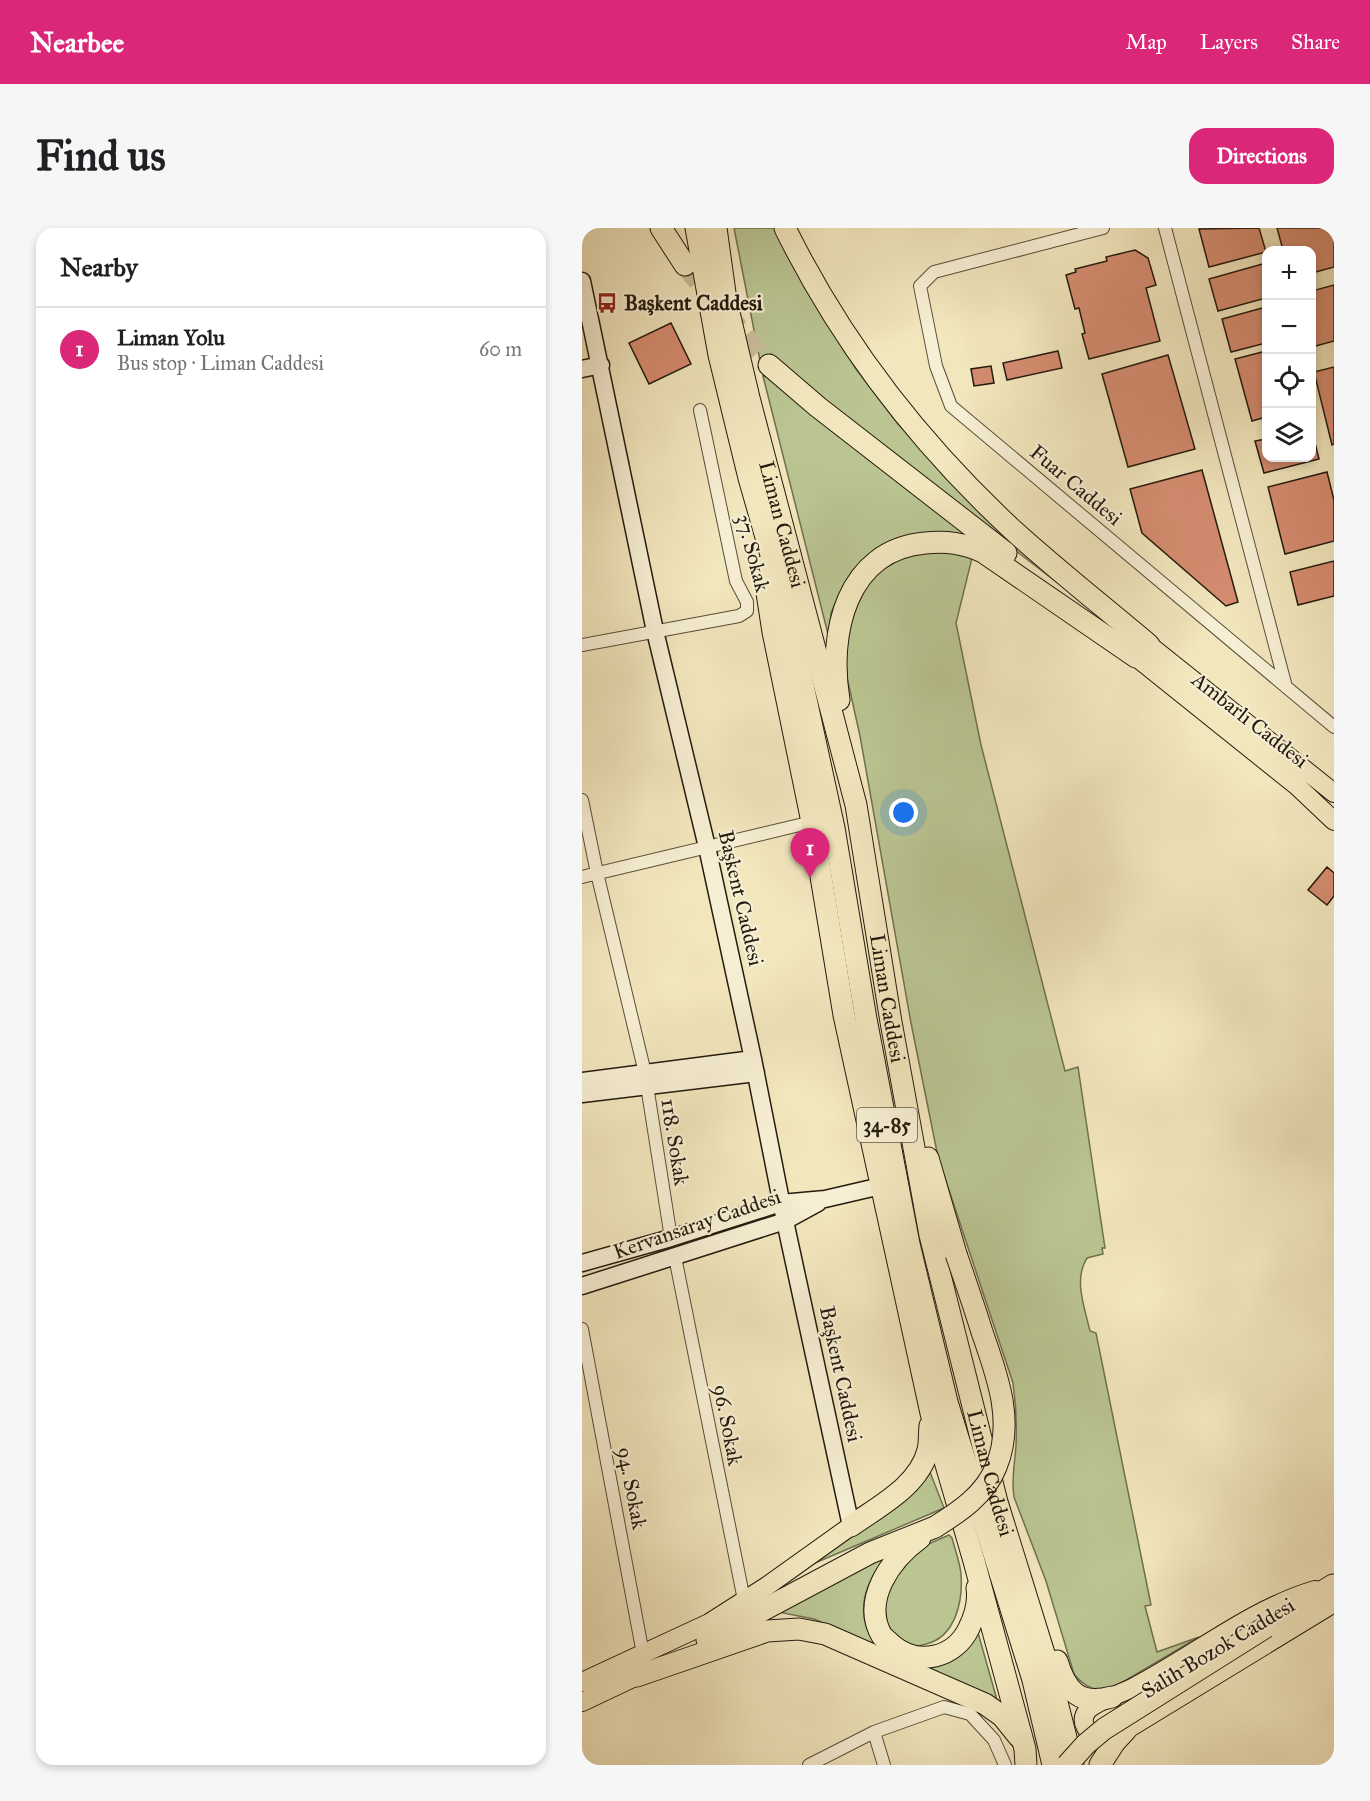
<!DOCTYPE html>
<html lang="en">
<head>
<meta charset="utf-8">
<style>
  body { margin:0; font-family:"IM FELL Great Primer",serif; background:#f6f6f6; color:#202124 }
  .controls { position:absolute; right:18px; top:18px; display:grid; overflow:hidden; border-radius:12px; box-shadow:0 3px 9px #0003 }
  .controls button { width:54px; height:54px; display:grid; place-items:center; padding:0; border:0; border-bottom:2px solid #e0e0e0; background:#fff; color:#202124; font:30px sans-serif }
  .you { position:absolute; left:322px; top:585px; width:21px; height:21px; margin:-15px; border:4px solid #fff; border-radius:50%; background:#1a73e8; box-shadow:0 0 0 9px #1a73e833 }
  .badge { display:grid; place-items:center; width:39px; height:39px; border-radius:50%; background:#db2777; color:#fff; font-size:20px; font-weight:700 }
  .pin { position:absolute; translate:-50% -50px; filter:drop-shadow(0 2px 3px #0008) }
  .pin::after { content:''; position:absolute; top:32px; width:21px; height:18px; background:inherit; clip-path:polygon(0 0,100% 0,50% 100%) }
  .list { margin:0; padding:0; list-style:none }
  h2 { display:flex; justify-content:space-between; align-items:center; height:78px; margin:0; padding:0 24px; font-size:26px }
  h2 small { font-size:20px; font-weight:400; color:#757577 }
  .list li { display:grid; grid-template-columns:39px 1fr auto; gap:18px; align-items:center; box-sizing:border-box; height:84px; padding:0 24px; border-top:2px solid #e0e0e0 }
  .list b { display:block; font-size:22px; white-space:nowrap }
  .list p { margin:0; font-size:20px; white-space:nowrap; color:#757577 }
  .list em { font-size:20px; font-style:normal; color:#757577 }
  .icon { flex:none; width:33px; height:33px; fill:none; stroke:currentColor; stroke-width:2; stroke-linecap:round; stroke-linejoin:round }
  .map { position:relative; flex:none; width:752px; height:1537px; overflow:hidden; border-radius:18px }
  header { display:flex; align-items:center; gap:36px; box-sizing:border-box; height:84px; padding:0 30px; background:#db2777; color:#fff }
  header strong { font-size:28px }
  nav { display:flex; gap:33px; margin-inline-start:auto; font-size:21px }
  .intro { display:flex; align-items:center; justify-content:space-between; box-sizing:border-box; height:144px; padding:0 36px }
  h1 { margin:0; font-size:42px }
  .button { padding:15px 27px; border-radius:18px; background:#db2777; color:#fff; font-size:21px; font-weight:700 }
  main { display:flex; gap:36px; padding:0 36px }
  aside { flex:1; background:#fff; border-radius:18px; box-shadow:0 3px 9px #0003 }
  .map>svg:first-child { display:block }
</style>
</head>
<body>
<header>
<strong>Nearbee</strong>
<nav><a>Map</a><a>Layers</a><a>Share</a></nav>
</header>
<div class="intro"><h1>Find us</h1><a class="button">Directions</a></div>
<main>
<aside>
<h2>Nearby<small></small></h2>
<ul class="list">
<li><span class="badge">1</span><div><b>Liman Yolu</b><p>Bus stop · Liman Caddesi</p></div><em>60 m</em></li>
</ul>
</aside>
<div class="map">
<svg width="752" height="1537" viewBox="0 0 752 1537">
  <rect width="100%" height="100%" fill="#f2e6bd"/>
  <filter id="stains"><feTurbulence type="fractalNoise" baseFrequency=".00333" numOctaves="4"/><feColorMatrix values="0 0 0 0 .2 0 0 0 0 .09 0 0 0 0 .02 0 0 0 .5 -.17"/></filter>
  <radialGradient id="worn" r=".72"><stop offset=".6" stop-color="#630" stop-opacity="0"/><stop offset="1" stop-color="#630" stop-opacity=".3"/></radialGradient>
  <!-- green -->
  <path fill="#bac592" stroke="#6f7050" stroke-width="1.5" d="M152,0H192L235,79L274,141L316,196L418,305L477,356L277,202L189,126L181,148L188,150L388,310L286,328L271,342L261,358L249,385L247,410L181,148Z
    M364,320L390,330L374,395L399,517L483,843L496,839L523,1020H520L521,1026L505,1030C491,1051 503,1081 508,1103L514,1105L569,1377L563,1378L575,1424L617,1409L536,1457C517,1465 505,1462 492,1446L464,1353L432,1269C429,1251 433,1235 434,1217C435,1196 434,1176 431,1155L356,929L329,795L278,508L262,436V403L286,347L307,333Z
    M348,1244L362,1280L226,1338L315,1273Z
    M367,1307L370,1310C373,1322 378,1334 379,1346C381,1372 374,1409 344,1416C339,1418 331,1419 326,1416C319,1414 312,1407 306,1403L301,1364L337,1320Z
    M312,1321C292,1341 275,1369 284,1398C286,1405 292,1413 296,1419L232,1391L201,1385V1379Z
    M393,1394L415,1472L335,1435Z"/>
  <!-- building -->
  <path fill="#d58c70" stroke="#241a0e" stroke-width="1.5" d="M677,0L684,24L627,39L617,1Z
    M695,0H752V39L730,45V22H701Z
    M553,22L566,30L574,57L564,60L578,113L507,131L500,106L503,105L497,80L493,81L484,47L494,44L493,41L525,33L524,29Z
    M684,35V70L636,83L627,51Z
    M752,57V113L730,119V63Z
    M684,79V115L649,124L640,91Z
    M89,95L109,136L67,156L47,115Z
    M476,123L480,140L425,152L421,135Z
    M684,123V189L670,193L653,131Z
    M586,127L613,221L546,239L520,146Z
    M409,138L412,155L392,158L389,141Z
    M752,139V216L750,217L732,144Z
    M730,203L737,231L682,245L673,213L684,211V230H730Z
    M620,242L656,374L644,378L560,305L548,261Z
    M745,244L752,272V313L703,326L686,259Z
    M752,333V368L716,377L708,344Z
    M745,639L752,645V668L745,677L726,662Z"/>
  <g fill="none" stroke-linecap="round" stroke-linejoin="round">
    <!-- highway-tunnel -->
    <path stroke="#c9bd9a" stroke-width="21" stroke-dasharray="21 10" stroke-linecap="butt" d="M103,37L187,137"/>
    <!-- street casing -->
    <g stroke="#584d3a" stroke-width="14">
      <path id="street" d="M521,0L352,44L338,58L354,138L369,178L752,499
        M583,0L704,459
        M0,417L157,388L165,383V374L154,353L118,182
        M0,572L15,645L63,845L89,1010
        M0,649L230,594
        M93,1029L162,1372
        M0,1101L61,1426
        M292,1504L302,1537
        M227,1537L292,1504L362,1479L388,1486L412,1512L423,1537"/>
    </g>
    <!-- secondary casing -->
    <g stroke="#241a0e" stroke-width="19">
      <path id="secondary" d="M0,53L73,403L125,619L171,831L203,993L269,1298
        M0,141L19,137
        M0,853L171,831
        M0,866L174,845
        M0,1035L89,1010L199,975L243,971L299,958
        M0,1058L203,993L236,975"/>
    </g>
    <!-- primary casing -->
    <g stroke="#241a0e" stroke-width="20">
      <path id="primary" d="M567,417L752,565
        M554,429L715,558L752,593
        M733,1362C669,1381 613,1427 554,1458C542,1465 513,1473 505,1483C497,1494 505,1503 513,1510L522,1511L544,1502L752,1375
        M0,1454L127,1395L185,1358L269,1298
        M0,1474L55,1448"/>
    </g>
    <!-- highway casing -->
    <g stroke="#241a0e" stroke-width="23">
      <g id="highway">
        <path d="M79,0L103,37"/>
        <path d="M114,0L137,127L167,250L204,379L252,600L284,791L327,1016L365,1174L451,1452L471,1537"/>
        <path id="s1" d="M134,0L144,72L167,170L274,577L309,794L348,1007L415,1274L465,1435L491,1537"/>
        <path d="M203,0C259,114 338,216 432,303C475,342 522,379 567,417"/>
        <path d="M187,137L236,179L424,325"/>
        <path d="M181,339L191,404L230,594L262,787L349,1185L392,1333L443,1521L444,1537"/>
        <path d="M257,472C246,406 264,322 343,315C365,313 381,315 401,324L554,429"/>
        <path d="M346,930L374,1026"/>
        <path d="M269,1298C297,1278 337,1258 346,1222C348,1214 347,1205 348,1198"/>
        <path d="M338,1310C309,1331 279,1372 300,1408C303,1411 307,1414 310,1417C336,1439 373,1430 387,1400C393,1388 397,1374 395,1360"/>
        <path d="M684,1399L751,1357"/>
        <path d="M125,1412L288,1325L353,1299"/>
        <path d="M475,1433C484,1463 497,1478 530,1469"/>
        <path d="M55,1448L185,1403L217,1401L243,1406L403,1476L420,1488L437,1509"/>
        <path d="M518,1537L532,1515L544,1502"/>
      </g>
    </g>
    <!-- street -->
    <use href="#street" stroke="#f7efd4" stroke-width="12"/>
    <!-- secondary -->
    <use href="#secondary" stroke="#f7efd4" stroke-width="16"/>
    <!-- primary -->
    <use href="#primary" stroke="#f2e6bd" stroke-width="18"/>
    <!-- highway -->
    <use href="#highway" stroke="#f2e6bd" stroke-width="21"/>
    <!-- highway-bridge casing -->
    <g stroke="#241a0e" stroke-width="23" stroke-linecap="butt">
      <path id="highway-bridge" d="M353,1299C377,1284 403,1267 414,1239C433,1194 415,1147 400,1104C392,1078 383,1052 374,1026
        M485,1537L504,1516L522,1501L684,1399"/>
    </g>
    <!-- highway-bridge -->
    <use href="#highway-bridge" stroke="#f2e6bd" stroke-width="21"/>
  </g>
  <!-- icons -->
  <defs>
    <g id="bus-bare" transform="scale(1.62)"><path d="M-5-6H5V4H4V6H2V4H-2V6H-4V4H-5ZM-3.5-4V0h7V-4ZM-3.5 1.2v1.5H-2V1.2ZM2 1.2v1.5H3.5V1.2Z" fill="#8f2418" stroke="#f7efd4" stroke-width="2.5" paint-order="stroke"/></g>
  </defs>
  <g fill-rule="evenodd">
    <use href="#bus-bare" x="25" y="75"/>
  </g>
  <g text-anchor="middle" stroke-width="4.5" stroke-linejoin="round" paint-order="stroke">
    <!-- shield labels -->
    <rect fill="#f7efd4" stroke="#635a49" stroke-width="1.5" x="275" y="880" width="60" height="34" rx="4.5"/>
    <g font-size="20" font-weight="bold" fill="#241a0e">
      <text x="305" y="904">34-85</text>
    </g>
    <!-- poi labels -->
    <g font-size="21" font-weight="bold" fill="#241a0e" stroke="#f7efd4" text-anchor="start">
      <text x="42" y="82">Başkent Caddesi</text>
    </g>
    <!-- street labels -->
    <g font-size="21" fill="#241a0e" stroke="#f7efd4">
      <text transform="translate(494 257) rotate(40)" y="7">Fuar Caddesi</text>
      <text dy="7" stroke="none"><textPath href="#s1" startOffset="304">Liman Caddesi</textPath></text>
      <text transform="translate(171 325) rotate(75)" y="7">37. Sokak</text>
      <text transform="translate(668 492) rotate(38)" y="7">Ambarlı Caddesi</text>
      <text transform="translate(159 670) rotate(77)" y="7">Başkent Caddesi</text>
      <text dy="7" stroke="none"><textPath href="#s1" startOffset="790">Liman Caddesi</textPath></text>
      <text transform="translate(93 914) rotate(81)" y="7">118. Sokak</text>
      <text transform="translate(115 996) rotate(-19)" y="7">Kervansaray Caddesi</text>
      <text transform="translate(259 1146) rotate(78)" y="7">Başkent Caddesi</text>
      <text transform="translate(146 1197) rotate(79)" y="7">96. Sokak</text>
      <text dy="7" stroke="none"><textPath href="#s1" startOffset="1276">Liman Caddesi</textPath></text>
      <text transform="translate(50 1260) rotate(79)" y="7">94. Sokak</text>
      <text transform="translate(636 1420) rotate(-31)" y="7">Salih Bozok Caddesi</text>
    </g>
  </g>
  <rect width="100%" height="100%" filter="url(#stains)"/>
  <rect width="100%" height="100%" fill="url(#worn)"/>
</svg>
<div class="controls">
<button>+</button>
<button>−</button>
<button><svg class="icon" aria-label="locate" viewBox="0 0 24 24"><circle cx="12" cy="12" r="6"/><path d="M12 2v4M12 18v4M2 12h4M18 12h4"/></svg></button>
<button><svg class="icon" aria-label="layers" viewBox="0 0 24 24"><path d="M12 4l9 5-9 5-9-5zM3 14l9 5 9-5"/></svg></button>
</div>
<div class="you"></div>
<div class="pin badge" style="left:228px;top:650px">1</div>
</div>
</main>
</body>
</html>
